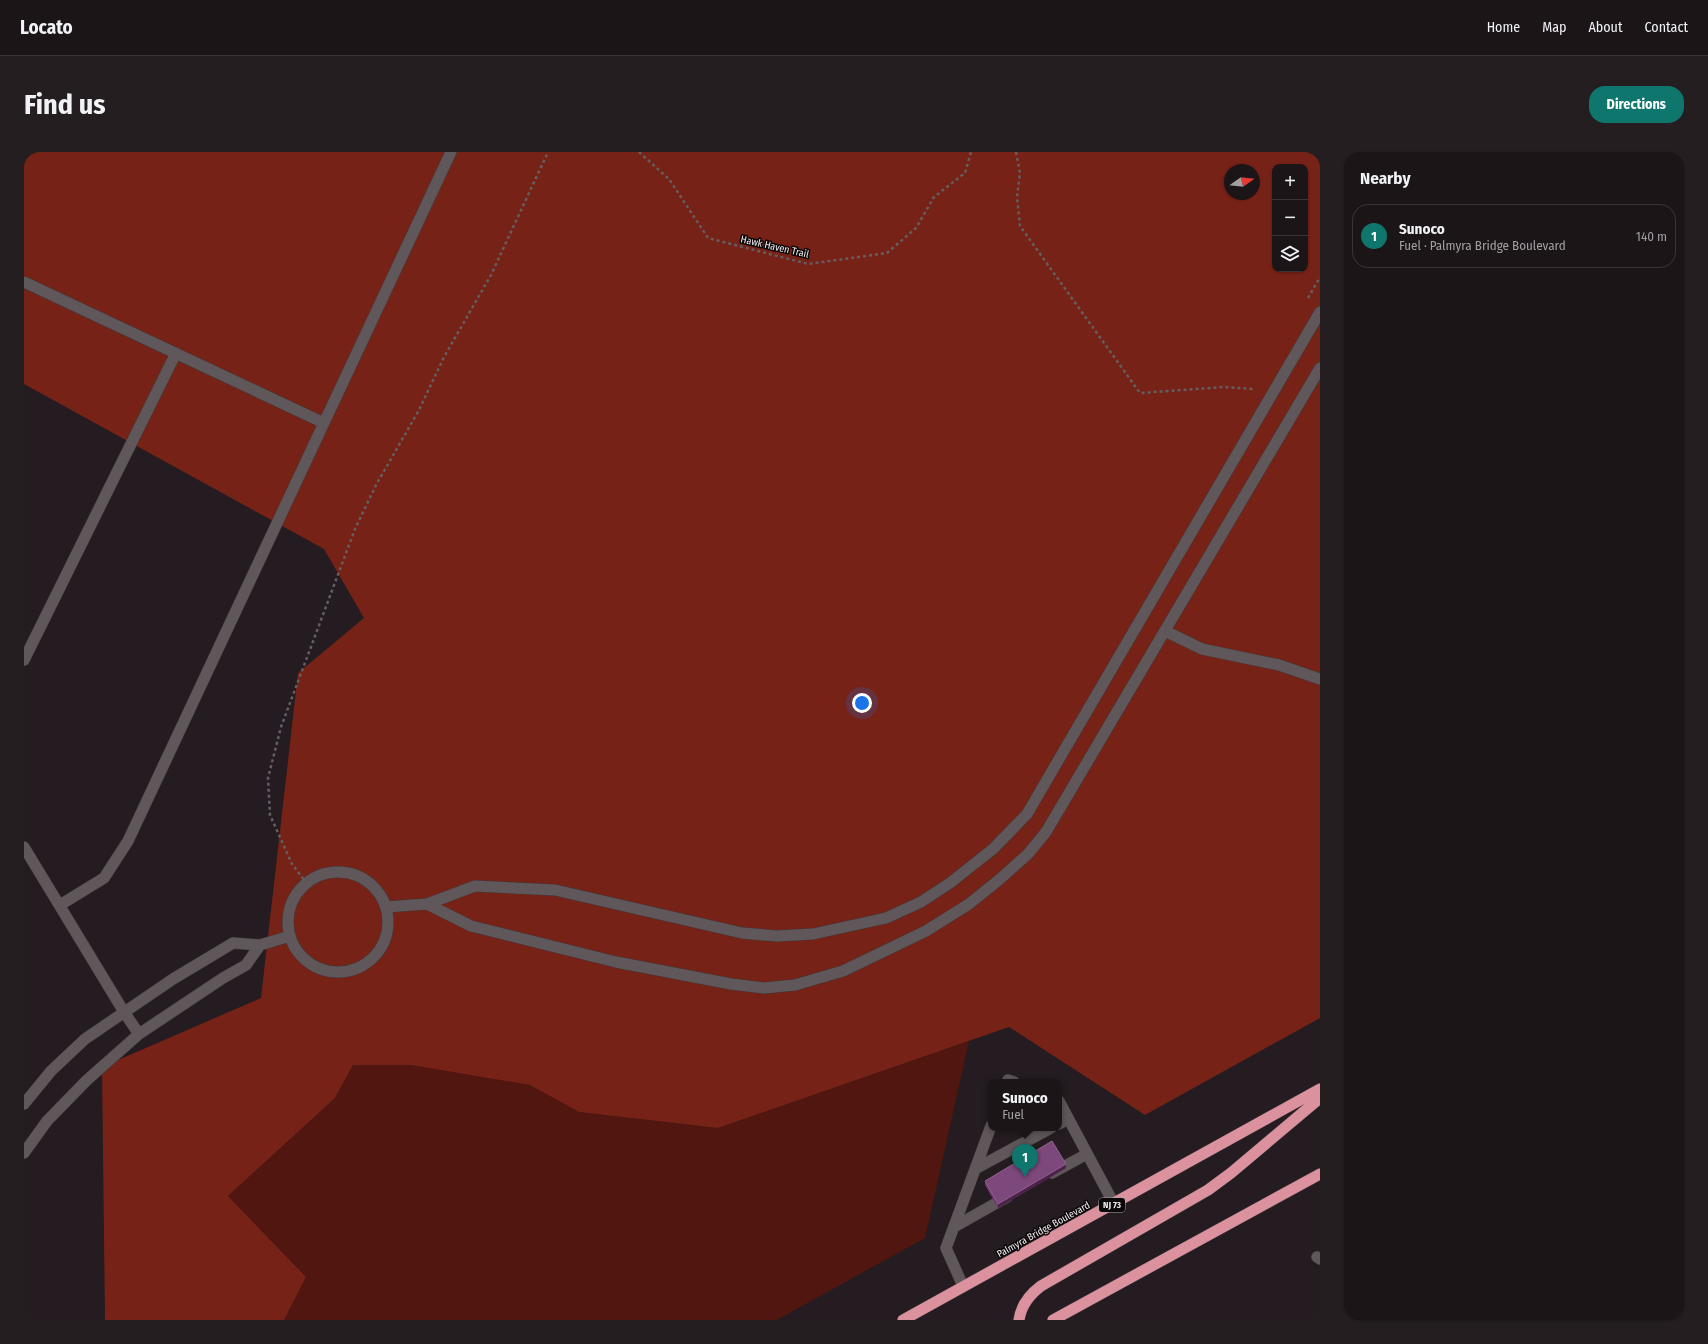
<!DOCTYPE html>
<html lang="en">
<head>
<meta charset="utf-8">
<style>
  body { margin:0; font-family:"Fira Sans Condensed",sans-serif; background:#241e21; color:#f1f3f6 }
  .controls { position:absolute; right:12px; top:12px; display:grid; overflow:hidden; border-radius:8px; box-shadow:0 1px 3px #0004 }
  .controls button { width:36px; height:36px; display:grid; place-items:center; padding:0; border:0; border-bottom:1px solid #393437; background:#1b1518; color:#f1f3f6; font:20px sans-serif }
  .compass { position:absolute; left:1200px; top:12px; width:36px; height:36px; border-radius:50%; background:#1b1518; box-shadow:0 1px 3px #0004; rotate:76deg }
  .you { position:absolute; left:838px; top:551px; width:14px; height:14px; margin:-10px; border:3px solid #fff; border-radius:50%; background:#1a73e8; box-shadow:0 0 0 6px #1a73e833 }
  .badge { display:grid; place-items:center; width:26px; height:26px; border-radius:50%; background:#0f766e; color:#fff; font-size:13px; font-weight:700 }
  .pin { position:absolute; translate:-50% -33px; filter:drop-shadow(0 1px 2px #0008) }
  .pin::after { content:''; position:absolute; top:21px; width:14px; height:12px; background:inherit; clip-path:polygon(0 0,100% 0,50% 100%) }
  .popup { position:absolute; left:964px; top:927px; width:74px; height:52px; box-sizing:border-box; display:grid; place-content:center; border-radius:8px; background:#1b1518; filter:drop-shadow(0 1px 3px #0005); font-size:13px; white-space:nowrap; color:#a09fa2 }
  .popup b { font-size:15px; color:#f1f3f6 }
  .popup::after { content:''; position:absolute; left:50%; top:100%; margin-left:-8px; border:8px solid transparent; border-top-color:#1b1518 }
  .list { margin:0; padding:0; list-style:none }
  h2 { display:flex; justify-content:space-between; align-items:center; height:52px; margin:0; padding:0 16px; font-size:17px }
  h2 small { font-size:13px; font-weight:400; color:#a09fa2 }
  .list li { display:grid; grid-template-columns:26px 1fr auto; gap:12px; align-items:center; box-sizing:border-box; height:64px; margin:0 8px 8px; padding:0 8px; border:1px solid #393437; border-radius:16px }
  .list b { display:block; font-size:15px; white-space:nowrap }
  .list p { margin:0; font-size:13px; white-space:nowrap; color:#a09fa2 }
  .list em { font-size:13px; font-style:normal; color:#a09fa2 }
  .icon { flex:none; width:22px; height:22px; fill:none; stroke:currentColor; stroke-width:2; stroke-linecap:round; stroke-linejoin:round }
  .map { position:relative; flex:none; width:1296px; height:1168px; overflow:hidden; border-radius:16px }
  header { display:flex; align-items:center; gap:24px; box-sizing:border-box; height:56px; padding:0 20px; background:#1b1518; border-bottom:1px solid #393437 }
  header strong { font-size:19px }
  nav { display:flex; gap:22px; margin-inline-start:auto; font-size:14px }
  .intro { display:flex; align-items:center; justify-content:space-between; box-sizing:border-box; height:96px; padding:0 24px }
  h1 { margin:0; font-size:28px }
  .button { padding:10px 18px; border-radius:16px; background:#0f766e; color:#fff; font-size:14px; font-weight:700 }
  main { display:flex; gap:24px; padding:0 24px }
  aside { flex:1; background:#1b1518; border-radius:16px; box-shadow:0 1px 3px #0004 }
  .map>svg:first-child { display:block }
</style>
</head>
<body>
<header>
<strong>Locato</strong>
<nav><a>Home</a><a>Map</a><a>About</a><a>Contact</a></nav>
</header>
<div class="intro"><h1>Find us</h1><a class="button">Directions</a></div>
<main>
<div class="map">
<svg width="1296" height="1168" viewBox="0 0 1296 1168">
  <rect width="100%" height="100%" fill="#241c20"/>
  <!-- green -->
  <path fill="#51160f" d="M945,889L901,1086L753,1168H260L282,1125L204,1044L311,946L329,913H387L506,933L555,960L694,976Z"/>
  <!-- forest -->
  <path fill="#772217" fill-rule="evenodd" d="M0,0H1296V866L1121,963L985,875L694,976L555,960L506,933L387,913H329L311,946L204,1044L282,1125L260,1168H81L78,915L237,846L274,521L340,466L300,397L0,232ZM1251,15H1281V117H1251ZM1206,18H1230V42H1206Z"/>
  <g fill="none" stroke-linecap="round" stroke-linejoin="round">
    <!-- service casing -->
    <g stroke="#3f393b" stroke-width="12">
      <path id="service" d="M0,130L300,271
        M1141,479L1178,497L1255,513L1296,527
        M0,508L152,201
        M0,695L100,860L115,882
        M264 770a50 50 0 1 1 100 0a50 50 0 1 1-100 0Z
        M403,752L447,774L592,810L707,832L740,836L771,833L819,819L902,779L945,752L976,727L1004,702L1022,680L1296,216
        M36,753L80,726L104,689L427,0
        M362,755L403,752L451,734L531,738L718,781L753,784L789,782L862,766L897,750L926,731L969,697L1003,662L1296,160
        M983,930L984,928L990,930
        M1035,949L1090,1052
        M0,952L27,919L61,887L149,827L209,791L236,793L266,784
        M1035,972L1044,967
        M0,1001L23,969L63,928L115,882L199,826L222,813L236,793
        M951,1017L1027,976
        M1028,1021L1063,1002
        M930,1075L983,1045
        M1293,1105L1296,1107
        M939,1134L922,1096L967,974"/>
    </g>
    <!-- trunk casing -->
    <g stroke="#3f393b" stroke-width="12">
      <path id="trunk" d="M879,1168L1296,937
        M995,1168C997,1153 1005,1143 1017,1134L1184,1038L1207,1021L1296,946
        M1029,1168L1296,1022"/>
    </g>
    <!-- path -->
    <path stroke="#655e61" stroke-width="2.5" stroke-dasharray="3 3" stroke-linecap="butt" d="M615,0L645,27L684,86L784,112L863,101L892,76L910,45L941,21L947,0
      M992,0L996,21L993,45L996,74L1116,241L1200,235L1230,237
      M1284,146L1296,125
      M283,732L268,712L246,663L244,626L257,575L331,377L352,333L395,258L420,205L467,123L524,0"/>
    <!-- service -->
    <use href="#service" stroke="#60575b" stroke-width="11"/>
    <!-- trunk -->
    <use href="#trunk" stroke="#db929e" stroke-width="11"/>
  </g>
  <!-- wall -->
  <path fill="#6f346d" d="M1042,1016L974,1056L961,1033V1029Z"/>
  <!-- shaded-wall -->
  <path fill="#4b2248" d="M1042,1012V1016L974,1056V1052Z"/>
  <!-- building -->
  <path fill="#7d487b" stroke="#8f618d" d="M1028,989L1042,1012L974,1052L961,1029Z"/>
  <g text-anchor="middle" stroke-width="3" stroke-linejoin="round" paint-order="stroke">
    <!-- shield labels -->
    <rect fill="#0b0809" stroke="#aca8a9" stroke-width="1" x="1075" y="1046" width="26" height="14" rx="3"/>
    <g font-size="9" font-weight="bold" fill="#f1ecee">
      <text x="1088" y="1056">NJ 73</text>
    </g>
    <!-- street labels -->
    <g font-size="10" fill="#f1ecee" stroke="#0b0809">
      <text transform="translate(751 94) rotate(13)" y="4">Hawk Haven Trail</text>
      <text transform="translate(1019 1077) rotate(-29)" y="4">Palmyra Bridge Boulevard</text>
    </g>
  </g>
</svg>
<div class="controls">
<button>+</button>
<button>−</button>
<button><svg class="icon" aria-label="layers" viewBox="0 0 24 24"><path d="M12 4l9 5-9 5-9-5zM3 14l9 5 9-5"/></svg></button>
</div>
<svg class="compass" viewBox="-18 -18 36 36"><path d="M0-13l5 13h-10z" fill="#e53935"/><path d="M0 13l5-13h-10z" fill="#a09fa2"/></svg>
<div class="you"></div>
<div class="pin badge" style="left:1001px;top:1025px">1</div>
<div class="popup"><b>Sunoco</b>Fuel</div>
</div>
<aside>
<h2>Nearby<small></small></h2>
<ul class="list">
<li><span class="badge">1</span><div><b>Sunoco</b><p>Fuel · Palmyra Bridge Boulevard</p></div><em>140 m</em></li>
</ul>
</aside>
</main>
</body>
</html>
